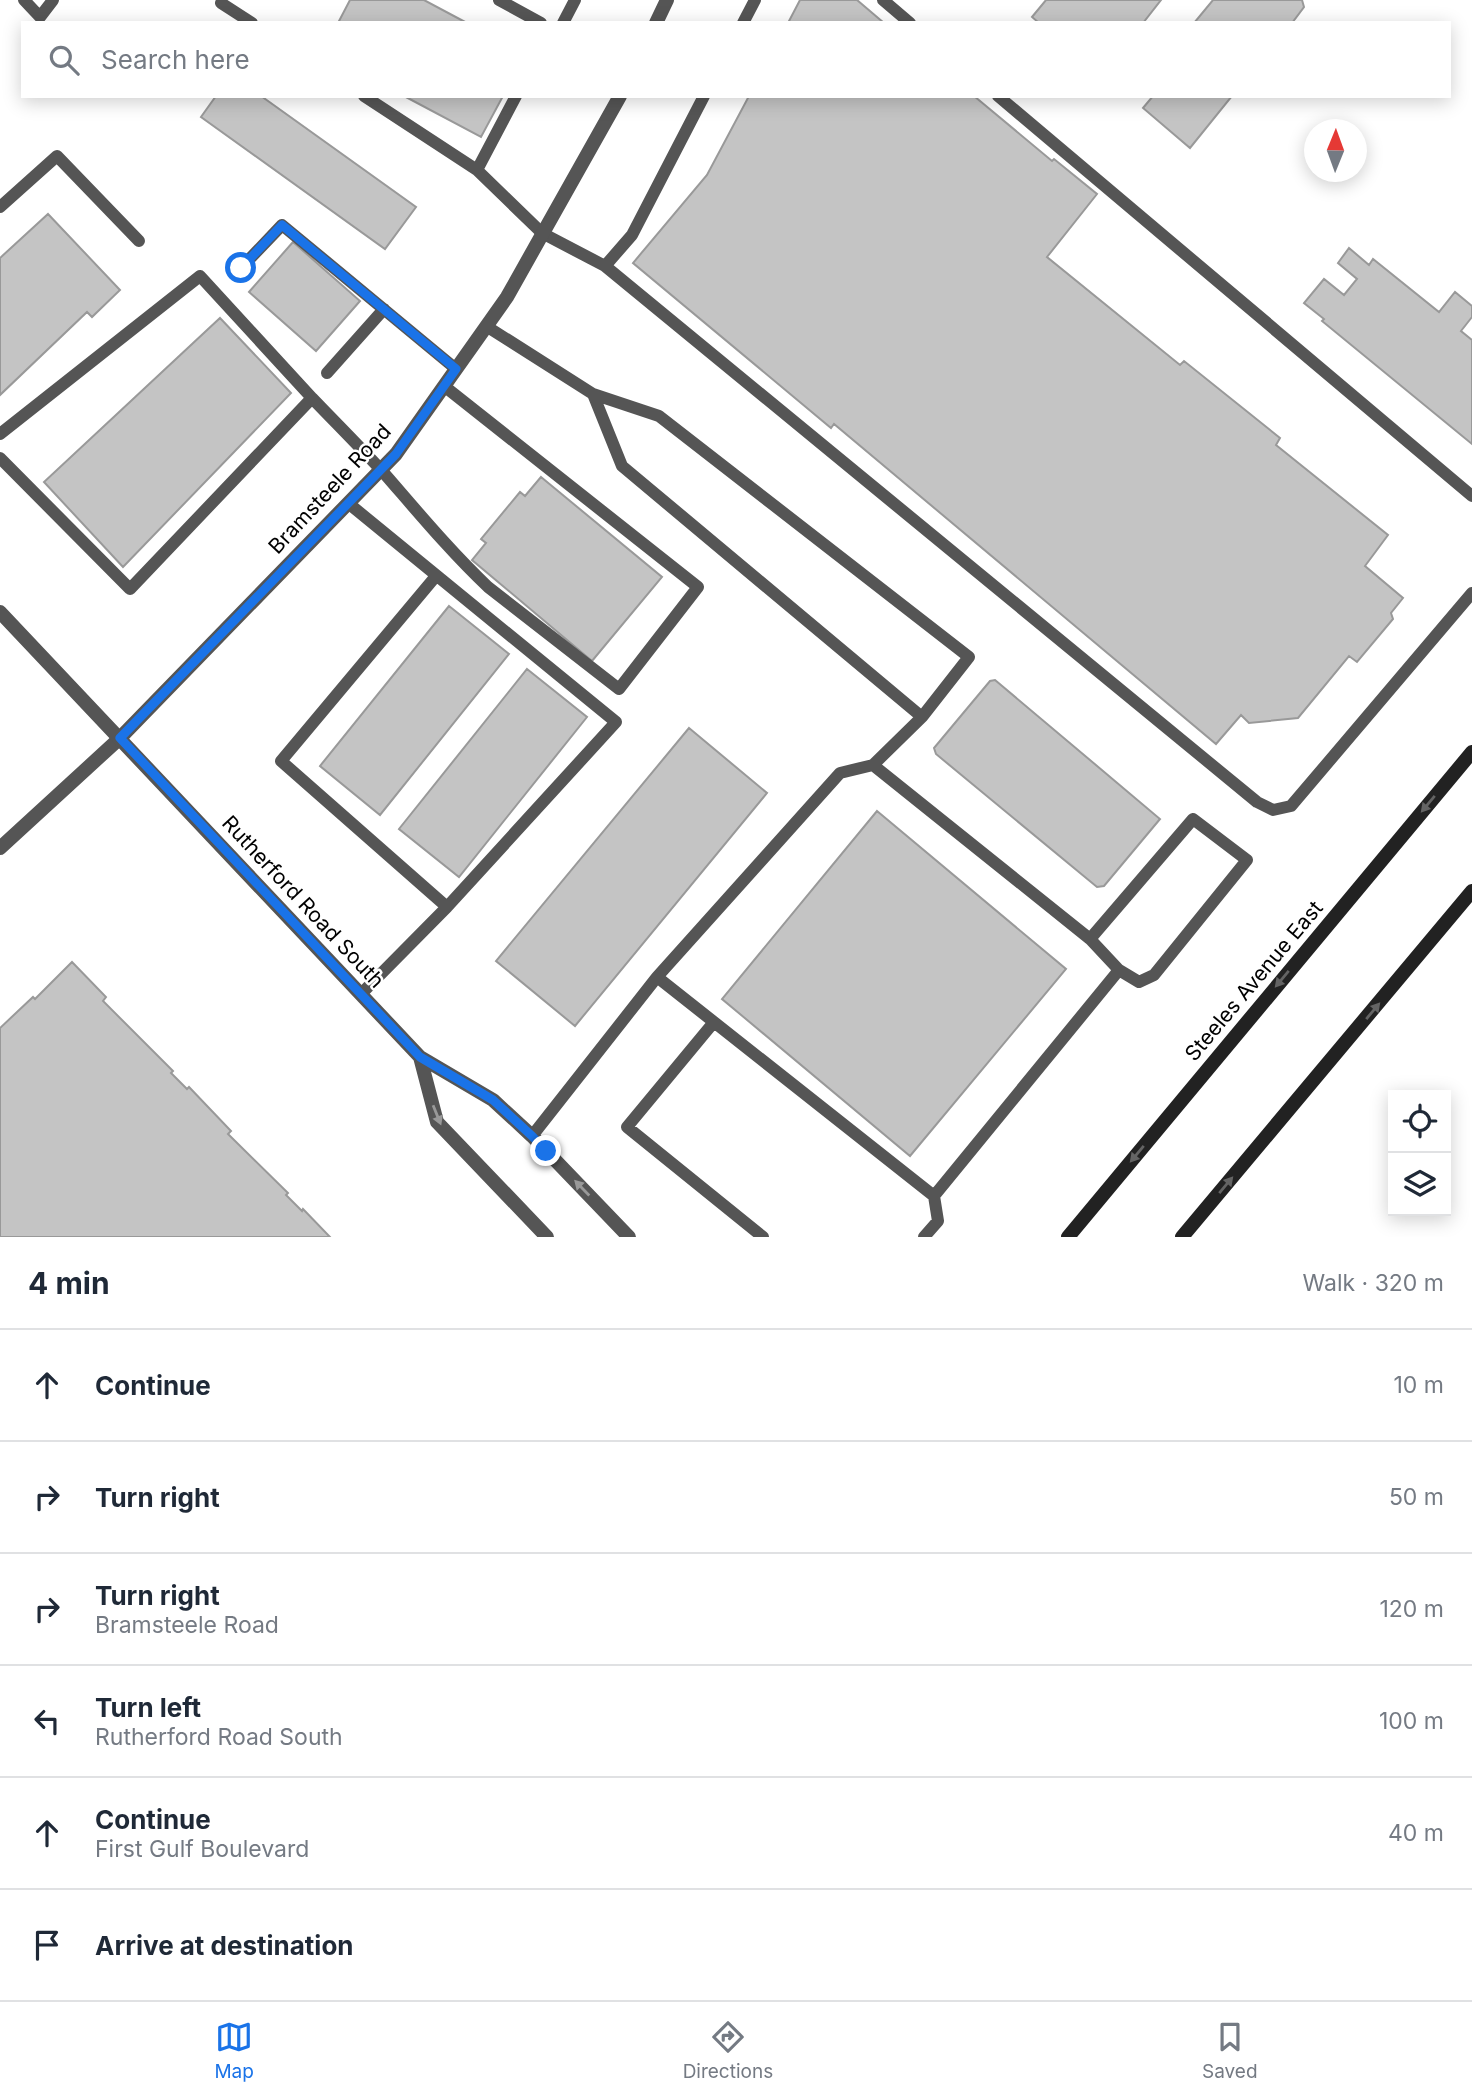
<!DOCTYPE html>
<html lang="en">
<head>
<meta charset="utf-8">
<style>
  body { margin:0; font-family:Inter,sans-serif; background:#f6f6f7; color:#1f2937 }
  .controls { position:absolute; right:21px; bottom:21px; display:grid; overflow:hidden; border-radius:0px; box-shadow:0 4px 18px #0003 }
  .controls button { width:63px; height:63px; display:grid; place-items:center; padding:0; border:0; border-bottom:2px solid #e0e1e3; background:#fff; color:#1f2937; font:35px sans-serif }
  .compass { position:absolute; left:1304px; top:119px; width:63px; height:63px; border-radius:50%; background:#fff; box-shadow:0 4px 18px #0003; rotate:1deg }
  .stop { position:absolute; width:21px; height:21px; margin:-16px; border:5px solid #1a73e8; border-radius:50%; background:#fff }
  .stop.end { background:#1a73e8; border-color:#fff; box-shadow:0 2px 7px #0008 }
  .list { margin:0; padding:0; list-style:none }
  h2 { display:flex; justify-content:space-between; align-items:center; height:91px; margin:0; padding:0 28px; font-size:30px }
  h2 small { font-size:23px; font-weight:400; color:#747a83 }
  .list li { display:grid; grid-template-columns:46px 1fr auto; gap:21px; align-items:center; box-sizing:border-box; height:112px; padding:0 28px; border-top:2px solid #e0e1e3 }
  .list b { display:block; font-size:26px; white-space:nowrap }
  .list p { margin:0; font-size:23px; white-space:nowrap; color:#747a83 }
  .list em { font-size:23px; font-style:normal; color:#747a83 }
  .icon { flex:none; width:38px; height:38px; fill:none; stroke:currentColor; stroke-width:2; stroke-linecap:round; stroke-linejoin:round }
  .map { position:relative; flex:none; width:1472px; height:1237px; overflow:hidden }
  .search { position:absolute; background:#fff; box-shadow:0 4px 18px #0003; left:21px; right:21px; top:21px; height:77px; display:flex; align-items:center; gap:18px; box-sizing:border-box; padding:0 24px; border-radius:0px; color:#747a83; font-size:26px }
  .sheet { height:763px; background:#fff }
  nav { display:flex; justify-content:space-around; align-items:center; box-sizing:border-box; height:98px; border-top:2px solid #e0e1e3; background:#fff; font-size:19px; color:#747a83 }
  nav a { display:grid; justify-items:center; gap:4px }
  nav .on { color:#1a73e8 }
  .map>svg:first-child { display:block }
</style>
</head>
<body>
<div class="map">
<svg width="1472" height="1237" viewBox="0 0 1472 1237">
  <rect width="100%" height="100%" fill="#fff"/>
  <!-- building -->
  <path fill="#c4c4c4" stroke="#999" stroke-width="2" d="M350,0H424L467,23H338Z
    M800,0H857L884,23H788Z
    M1046,0H1161L1143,23H1039L1032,17Z
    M1213,0H1302L1304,7L1292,23H1194Z
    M216,96H261L416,207L385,249L201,117Z
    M404,96H503L481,137Z
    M749,96H974L1052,161L1054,159L1097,194L1047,257L1180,365L1184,361L1280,438L1276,445L1388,535L1365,566L1403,598L1391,613L1393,619L1357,662L1349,656L1298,718L1249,723L1241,715L1216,744L834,424L831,428L633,263L707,175Z
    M1153,96H1232L1190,148L1143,108Z
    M48,214L120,290L92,317L87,312L0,395V258Z
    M293,242L360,301L316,351L249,292Z
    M1349,248L1369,265L1373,259L1439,312L1455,292L1472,306V317L1461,331L1472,340V444L1322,321L1324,319L1304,303L1324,279L1344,295L1357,279L1338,263Z
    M220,318L291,393L123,567L44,482Z
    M541,477L662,577L592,661L472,560L486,543L481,539L520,492L525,496Z
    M449,606L509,654L380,815L320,766Z
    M527,669L587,717L459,877L399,829Z
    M995,680L1160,819L1104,886L1097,887L936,754L934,748L990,681Z
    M689,728L767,793L575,1026L496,961Z
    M877,811L1066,969L910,1156L722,999Z
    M72,962L106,997L103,1001L173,1071L171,1073L187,1089L189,1087L231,1131L228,1134L288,1193L286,1195L302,1211L303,1209L330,1237H0V1028L33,997L35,999Z"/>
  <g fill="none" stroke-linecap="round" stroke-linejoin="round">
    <!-- service -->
    <path stroke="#555" stroke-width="12" d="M24,0L40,17L53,0
      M499,0L541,23
      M883,0L910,23
      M221,3L252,23
      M563,23L575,0
      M743,23L755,0
      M364,96L477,170L542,233L605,266L1257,802L1273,810L1291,806L1472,593
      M998,96L1472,496
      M477,170L516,96
      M0,207L57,156L139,241
      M605,266L632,235L704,96
      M241,268L282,225L456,369
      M486,326L593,394L659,416L969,657L922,717L873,765
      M327,373L384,309
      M593,394L622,466L922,717
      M312,398C336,423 360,447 383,472C417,511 450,551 488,587L619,689L698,587L444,386
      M0,434L200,276L312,398L130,589L0,458
      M348,503L616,722L447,907L361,994
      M436,576L281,761L447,907
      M657,977L934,1196L938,1221L924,1237
      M714,1022L627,1127L763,1237
      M532,1136L657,977L840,773L873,765L1090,939L1119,970
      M934,1196L1119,970L1139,982L1154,975L1247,860L1193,819L1090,939"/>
    <!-- minor -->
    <path stroke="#555" stroke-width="14" d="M656,23L667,0
      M0,848L120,738L396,454L507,297L620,96"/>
    <!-- tertiary -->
    <path stroke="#555" stroke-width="14" d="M0,612L420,1057L437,1122L547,1237
      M420,1057L493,1100L532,1136L629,1237"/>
    <!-- secondary -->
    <path stroke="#222" stroke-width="14" d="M1068,1237L1472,752
      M1182,1237L1472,891"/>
  </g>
  <!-- one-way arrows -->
  <defs><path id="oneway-solid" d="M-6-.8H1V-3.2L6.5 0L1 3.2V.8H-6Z" transform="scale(1.75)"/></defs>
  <g fill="#646464">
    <use href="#oneway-solid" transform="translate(1428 804) rotate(130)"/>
    <use href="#oneway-solid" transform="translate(1282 979) rotate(130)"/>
    <use href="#oneway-solid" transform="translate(1373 1011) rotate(-50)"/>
    <use href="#oneway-solid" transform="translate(1137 1154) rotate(130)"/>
    <use href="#oneway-solid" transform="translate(1226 1185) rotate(-50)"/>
  </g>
  <g fill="#999">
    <use href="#oneway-solid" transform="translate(437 1115) rotate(68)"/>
    <use href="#oneway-solid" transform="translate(582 1188) rotate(-134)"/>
  </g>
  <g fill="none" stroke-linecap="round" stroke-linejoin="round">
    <!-- route -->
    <path stroke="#1a73e8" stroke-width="9" d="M241,268L282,225L456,369L396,454L120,738L420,1057L493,1100L532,1136L546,1151"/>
  </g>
  <g text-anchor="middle" stroke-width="5" stroke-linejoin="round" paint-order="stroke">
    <!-- street labels -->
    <g font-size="21" fill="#000" stroke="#fff">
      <text transform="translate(330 489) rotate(-47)" y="7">Bramsteele Road</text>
      <text transform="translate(303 902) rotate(47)" y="7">Rutherford Road South</text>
      <text transform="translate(1254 981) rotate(-50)" y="7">Steeles Avenue East</text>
    </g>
  </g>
</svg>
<div class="controls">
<button><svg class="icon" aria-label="locate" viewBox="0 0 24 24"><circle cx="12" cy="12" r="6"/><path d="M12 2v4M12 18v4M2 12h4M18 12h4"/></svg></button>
<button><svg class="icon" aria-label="layers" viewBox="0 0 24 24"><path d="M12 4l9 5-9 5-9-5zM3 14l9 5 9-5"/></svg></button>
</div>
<svg class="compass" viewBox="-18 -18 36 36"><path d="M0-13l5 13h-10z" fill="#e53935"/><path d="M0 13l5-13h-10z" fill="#747a83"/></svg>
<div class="stop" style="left:241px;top:268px"></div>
<div class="stop end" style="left:546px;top:1151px"></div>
<div class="search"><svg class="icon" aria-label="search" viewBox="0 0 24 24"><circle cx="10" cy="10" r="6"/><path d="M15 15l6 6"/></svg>Search here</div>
</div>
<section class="sheet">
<h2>4 min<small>Walk · 320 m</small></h2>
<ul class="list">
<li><svg class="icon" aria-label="ahead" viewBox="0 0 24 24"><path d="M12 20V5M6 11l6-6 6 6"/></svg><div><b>Continue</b></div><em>10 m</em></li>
<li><svg class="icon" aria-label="right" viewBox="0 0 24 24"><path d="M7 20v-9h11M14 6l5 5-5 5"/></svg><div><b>Turn right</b></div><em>50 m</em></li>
<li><svg class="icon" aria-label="right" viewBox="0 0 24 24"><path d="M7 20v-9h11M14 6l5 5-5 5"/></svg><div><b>Turn right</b><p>Bramsteele Road</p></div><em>120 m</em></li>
<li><svg class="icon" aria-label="left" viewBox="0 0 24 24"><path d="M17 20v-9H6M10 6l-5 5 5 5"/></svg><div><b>Turn left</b><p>Rutherford Road South</p></div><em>100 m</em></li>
<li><svg class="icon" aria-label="ahead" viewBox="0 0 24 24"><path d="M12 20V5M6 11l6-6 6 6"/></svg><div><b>Continue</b><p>First Gulf Boulevard</p></div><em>40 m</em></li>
<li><svg class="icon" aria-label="arrive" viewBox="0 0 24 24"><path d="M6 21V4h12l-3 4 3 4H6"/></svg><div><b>Arrive at destination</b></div></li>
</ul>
</section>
<nav>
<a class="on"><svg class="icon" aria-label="map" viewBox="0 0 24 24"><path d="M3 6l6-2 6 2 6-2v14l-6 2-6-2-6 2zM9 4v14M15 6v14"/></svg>Map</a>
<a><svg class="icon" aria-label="directions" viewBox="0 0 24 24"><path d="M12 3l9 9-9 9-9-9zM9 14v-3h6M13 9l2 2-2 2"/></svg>Directions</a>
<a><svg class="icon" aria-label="saved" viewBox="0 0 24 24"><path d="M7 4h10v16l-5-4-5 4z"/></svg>Saved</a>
</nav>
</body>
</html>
